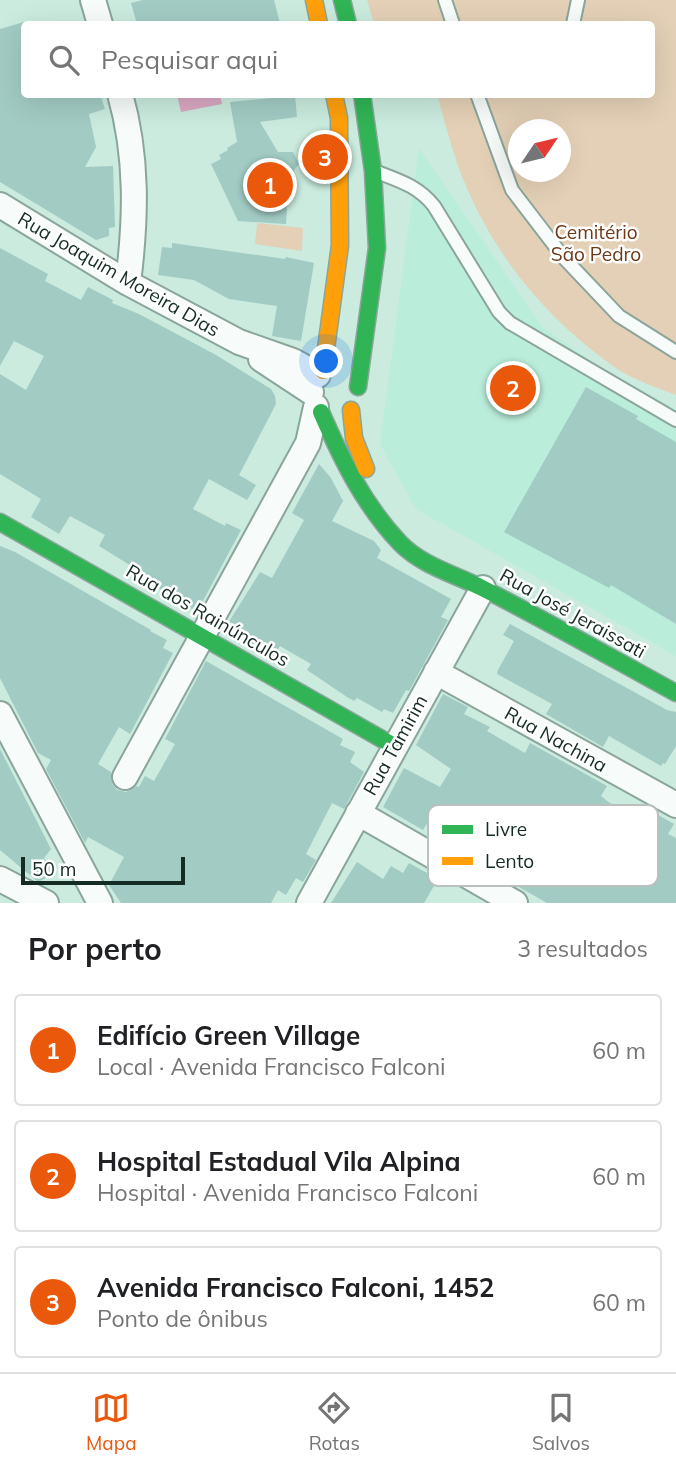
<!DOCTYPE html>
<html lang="pt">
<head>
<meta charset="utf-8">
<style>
  body { margin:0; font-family:Mulish,sans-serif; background:#f6f6f6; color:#202124 }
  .compass { position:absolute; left:508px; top:119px; width:63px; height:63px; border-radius:50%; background:#fff; box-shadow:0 7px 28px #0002; rotate:55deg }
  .scale { position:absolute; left:21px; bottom:18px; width:164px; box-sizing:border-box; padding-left:7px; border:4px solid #152c24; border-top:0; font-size:19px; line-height:24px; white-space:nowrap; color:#152c24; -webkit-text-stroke:5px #fff; paint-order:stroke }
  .you { position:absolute; left:327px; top:362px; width:24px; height:24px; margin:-18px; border:5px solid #fff; border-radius:50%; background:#1a73e8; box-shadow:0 0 0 10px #1a73e833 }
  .badge { display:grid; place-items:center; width:46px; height:46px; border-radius:50%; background:#ea580c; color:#fff; font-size:23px; font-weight:700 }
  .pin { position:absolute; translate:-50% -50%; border:4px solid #fff; box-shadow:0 2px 7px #0006 }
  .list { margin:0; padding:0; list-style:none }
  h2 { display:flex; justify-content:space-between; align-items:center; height:91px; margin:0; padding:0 28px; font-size:30px }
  h2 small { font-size:23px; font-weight:400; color:#757577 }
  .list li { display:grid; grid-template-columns:46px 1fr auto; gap:21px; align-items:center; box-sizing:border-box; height:112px; margin:0 14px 14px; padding:0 14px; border:2px solid #e0e0e0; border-radius:7px }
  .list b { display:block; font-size:26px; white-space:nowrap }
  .list p { margin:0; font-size:23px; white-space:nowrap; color:#757577 }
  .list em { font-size:23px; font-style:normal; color:#757577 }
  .icon { flex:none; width:38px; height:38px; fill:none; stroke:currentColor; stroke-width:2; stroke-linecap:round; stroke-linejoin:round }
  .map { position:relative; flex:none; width:676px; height:903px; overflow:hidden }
  .search { position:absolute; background:#fff; box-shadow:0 7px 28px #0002; left:21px; right:21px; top:21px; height:77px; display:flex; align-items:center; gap:18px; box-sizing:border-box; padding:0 24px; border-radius:7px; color:#757577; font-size:26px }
  .sheet { height:469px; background:#fff }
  nav { display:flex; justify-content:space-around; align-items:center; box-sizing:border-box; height:98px; border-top:2px solid #e0e0e0; background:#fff; font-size:19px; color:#757577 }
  nav a { display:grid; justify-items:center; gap:4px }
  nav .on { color:#ea580c }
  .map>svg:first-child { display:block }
</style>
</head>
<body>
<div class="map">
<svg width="676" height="903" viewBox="0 0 676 903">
  <rect width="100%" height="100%" fill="#caebde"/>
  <!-- built -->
  <path fill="#baeedb" d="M419,148L542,327L600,367L676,409V656L416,509L380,444Z"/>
  <!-- green -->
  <path fill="#e4d0b6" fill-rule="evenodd" d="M367,0H676V395C656,387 631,379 613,366C548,320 497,259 466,186C453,157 446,125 437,95L652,94V24H374ZM518,130H560V172H518Z
    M257,223L303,228L302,251L255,244Z"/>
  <!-- water -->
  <path fill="#d9a8c1" d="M177,95H220L222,104L181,112Z"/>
  <!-- building -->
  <path fill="#a2cbc4" d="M143,0H274L280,24H137L131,3Z
    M24,22V94H100L105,109L89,114L96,147L85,167L113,166L115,227L109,228V236L96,240L0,182V29Z
    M295,96L297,117L260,122L278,152H293L299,164L289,177L286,224L238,221L211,164L221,159L219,155L228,150L227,148L237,142L230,102Z
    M172,243L285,259L286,257L314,263L301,341L272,336L277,306L229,299L194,280L158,275L162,247L172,248Z
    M0,248L48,274L45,281L81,300L88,287L113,300L112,303L139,314L216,355L271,389L275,396L276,404L239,475L256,485L247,500L209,479L193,509L225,526L226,523L241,530L197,612L147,581L149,577L99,546L105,535L70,516L59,534L31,517L41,499L0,474V374L26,390L44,356L14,341L0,366Z
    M586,387L638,416L636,419L676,442V624L611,585L609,588L504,532Z
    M319,464L331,478L343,501L332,521L374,541L381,550L377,558L451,599L441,617L448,620L409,691L406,690L393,713L384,709L382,712L357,698L354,701L347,697L307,670L311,664L280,646L274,656L225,628L260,572L272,578L304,520L292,513Z
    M0,546L15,552L151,630L150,631L167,640L163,648L173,653L130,734L119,727L98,764L111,772L112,784L117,790L126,792L137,786L139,787L145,776L154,781L175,744L165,739L206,661L343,739L340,745L355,752L350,762L364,772L344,809L332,803L306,854L316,860L303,882L296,878L286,895L278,890L271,903H121L109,885L124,857L88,837L85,843L46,769L51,760L38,753L0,678Z
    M510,624L667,710L676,712V746L665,764L663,763L661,766L609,736L603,747L546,714L552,704L497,674L498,670L514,641L503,635Z
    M443,694L468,707L464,714L490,727L487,731L525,753L530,743L607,786L601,796L610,803L639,819L646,808L674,824L668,834L676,838V903H547L496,874L503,861L474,843L466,856L451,847L457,837L428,822L423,830L383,807L404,768L440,787L451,769L416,745Z
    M0,749L51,849L44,858L54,868L50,876L38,882L0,850Z
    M357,862L383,879L391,866L403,873L409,863L438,879L424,903H331Z"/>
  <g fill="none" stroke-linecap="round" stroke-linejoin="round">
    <!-- lane casing -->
    <g stroke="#8ba59b" stroke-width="16">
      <path id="lane" d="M445,0L453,24
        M573,24L578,0
        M477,94L512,190L564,258L619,316L676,352
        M377,172C400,181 418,186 434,206L499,312L510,323L676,420"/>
    </g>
    <!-- street casing -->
    <g stroke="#8ba59b" stroke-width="28">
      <path id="street" d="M93,0L100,24
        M120,94C138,157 136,219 128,283
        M0,205L128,283L239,342L293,361L318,375
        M261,359L311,392
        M436,672L676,805
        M0,714L100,903
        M125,777L308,443L316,407
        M358,813L515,903
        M0,879L46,903
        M309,903L483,588"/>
    </g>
    <!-- fast casing -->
    <g stroke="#8ba59b" stroke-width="19">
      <path id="fast" d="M342,0L348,24
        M358,387L377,248L373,171L362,94
        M321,412C342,460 364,505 400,543C422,566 457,575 484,589C549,622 612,658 676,693
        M0,522L394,746"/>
    </g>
    <!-- slow casing -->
    <g stroke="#8ba59b" stroke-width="19">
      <path id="slow" d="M314,0L319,24
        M323,371L340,245L339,118L334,94
        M351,410L354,438L366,469"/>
    </g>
    <!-- lane -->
    <use href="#lane" stroke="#f7fcfa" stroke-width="12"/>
    <!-- street -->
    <use href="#street" stroke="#f7fcfa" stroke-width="24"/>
    <!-- fast -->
    <use href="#fast" stroke="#30b455" stroke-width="16"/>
    <!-- slow -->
    <use href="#slow" stroke="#ff9f0a" stroke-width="16"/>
  </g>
  <g text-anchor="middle" stroke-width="5" stroke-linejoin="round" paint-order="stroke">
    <!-- park labels -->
    <g font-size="19" fill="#6c3817" stroke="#fff">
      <text x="596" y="239">Cemitério<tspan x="596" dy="22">São Pedro</tspan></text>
    </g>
    <!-- street labels -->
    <g font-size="19" fill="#152c24" stroke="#fff">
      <text transform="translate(119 274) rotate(30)" y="7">Rua Joaquim Moreira Dias</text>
      <text transform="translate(573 613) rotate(29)" y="7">Rua José Jeraissati</text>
      <text transform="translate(208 615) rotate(30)" y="7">Rua dos Rainúnculos</text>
      <text transform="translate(556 739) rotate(29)" y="7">Rua Nachina</text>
      <text transform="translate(395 745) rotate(-61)" y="7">Rua Tamirim</text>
    </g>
  </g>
  <!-- legend -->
  <rect x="428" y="805" width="230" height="81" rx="10" fill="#fff" stroke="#b9c0bd" stroke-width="2"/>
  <rect x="442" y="825" width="31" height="9" fill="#30b455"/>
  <rect x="442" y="857" width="31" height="8" fill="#ff9f0a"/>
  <g font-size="19" fill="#152c24">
    <text x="485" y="836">Livre</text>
    <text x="485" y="868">Lento</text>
  </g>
</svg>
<svg class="compass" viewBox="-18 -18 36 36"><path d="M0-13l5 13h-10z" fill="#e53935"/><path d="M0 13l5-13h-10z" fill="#757577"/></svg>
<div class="scale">50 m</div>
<div class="you"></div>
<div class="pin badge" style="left:270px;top:185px">1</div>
<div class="pin badge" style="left:513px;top:388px">2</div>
<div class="pin badge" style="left:325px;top:157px">3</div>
<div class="search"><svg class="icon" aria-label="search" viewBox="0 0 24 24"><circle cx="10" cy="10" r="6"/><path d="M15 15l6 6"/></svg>Pesquisar aqui</div>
</div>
<section class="sheet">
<h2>Por perto<small>3 resultados</small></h2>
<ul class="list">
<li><span class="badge">1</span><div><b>Edifício Green Village</b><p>Local · Avenida Francisco Falconi</p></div><em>60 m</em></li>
<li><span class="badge">2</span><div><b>Hospital Estadual Vila Alpina</b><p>Hospital · Avenida Francisco Falconi</p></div><em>60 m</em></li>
<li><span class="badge">3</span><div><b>Avenida Francisco Falconi, 1452</b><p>Ponto de ônibus</p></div><em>60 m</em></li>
</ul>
</section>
<nav>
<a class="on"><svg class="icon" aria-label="map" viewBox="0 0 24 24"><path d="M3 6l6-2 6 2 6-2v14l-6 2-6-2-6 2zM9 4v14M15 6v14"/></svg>Mapa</a>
<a><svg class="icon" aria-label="directions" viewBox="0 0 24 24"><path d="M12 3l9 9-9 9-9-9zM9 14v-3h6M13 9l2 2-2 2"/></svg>Rotas</a>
<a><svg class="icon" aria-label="saved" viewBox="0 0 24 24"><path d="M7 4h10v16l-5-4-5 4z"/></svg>Salvos</a>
</nav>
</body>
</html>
